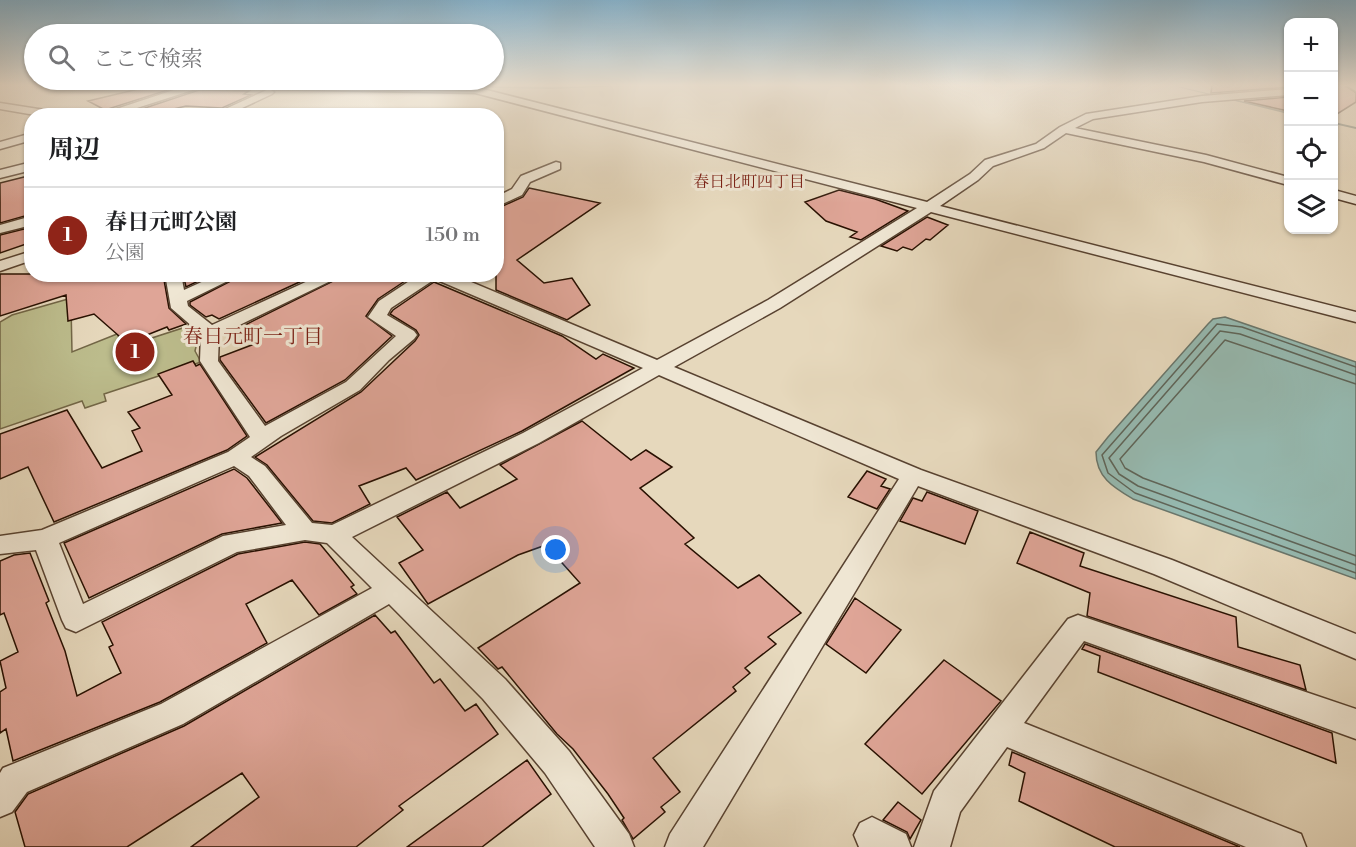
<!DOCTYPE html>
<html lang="ja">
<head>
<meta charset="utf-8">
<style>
  body { margin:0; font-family:"Libre Bodoni","Noto Serif JP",serif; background:#f6f6f6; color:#202124 }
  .controls { position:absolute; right:18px; top:18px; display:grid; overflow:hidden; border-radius:12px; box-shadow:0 2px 4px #0004 }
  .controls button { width:54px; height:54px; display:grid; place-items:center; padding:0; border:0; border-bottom:2px solid #e0e0e0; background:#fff; color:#202124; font:30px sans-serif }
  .you { position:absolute; left:556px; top:550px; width:21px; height:21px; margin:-15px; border:4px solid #fff; border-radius:50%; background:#1a73e8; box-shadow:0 0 0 9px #1a73e833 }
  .badge { display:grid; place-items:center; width:39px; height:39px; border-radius:50%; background:#8f2418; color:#fff; font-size:20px; font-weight:700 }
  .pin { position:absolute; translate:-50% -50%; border:3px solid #fff; box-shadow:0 2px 6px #0006 }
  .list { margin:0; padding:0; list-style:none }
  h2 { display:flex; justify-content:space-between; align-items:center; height:78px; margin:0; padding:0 24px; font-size:26px }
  h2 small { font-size:20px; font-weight:400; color:#757577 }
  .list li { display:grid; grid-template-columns:39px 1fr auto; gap:18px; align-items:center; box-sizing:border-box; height:96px; padding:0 24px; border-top:2px solid #e0e0e0 }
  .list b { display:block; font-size:22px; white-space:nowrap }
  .list p { margin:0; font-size:20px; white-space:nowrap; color:#757577 }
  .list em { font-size:20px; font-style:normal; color:#757577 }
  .icon { flex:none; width:33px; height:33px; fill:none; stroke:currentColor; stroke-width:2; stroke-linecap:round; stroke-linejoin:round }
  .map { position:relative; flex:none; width:1356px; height:847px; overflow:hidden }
  .search { position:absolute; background:#fff; box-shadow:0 2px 4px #0004; left:24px; top:24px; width:480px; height:66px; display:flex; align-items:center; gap:15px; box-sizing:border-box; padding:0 21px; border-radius:33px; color:#757577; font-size:22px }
  .panel { position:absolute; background:#fff; box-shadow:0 2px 4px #0004; left:24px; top:108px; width:480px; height:174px; border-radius:24px }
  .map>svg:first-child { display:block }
</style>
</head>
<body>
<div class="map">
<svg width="1356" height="847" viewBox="0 0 1356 847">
  <rect width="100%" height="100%" fill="#e6d8bc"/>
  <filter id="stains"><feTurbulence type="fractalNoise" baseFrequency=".00333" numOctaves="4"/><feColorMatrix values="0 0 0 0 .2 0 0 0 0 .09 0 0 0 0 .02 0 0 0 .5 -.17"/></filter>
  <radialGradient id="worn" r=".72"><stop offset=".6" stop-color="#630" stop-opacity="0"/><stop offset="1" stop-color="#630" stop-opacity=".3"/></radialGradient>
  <!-- green -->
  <path fill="#bcbc8c" stroke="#726646" stroke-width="1.5" d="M152,275L71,305L72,352L117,334L124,347L192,325L199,334L195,351L201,362L104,394L106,401L85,408L82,401L0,429V322L12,315Z"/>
  <!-- water -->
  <path fill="#96bab1" stroke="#6a766b" stroke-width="1.5" d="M1225,317L1356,362V579L1133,499C1113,487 1096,477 1096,452L1108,437L1208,324L1213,319Z"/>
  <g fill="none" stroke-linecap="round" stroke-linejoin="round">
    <!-- shore -->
    <path stroke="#5f6559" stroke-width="1.5" d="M1356,367L1242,327L1217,324L1102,455L1108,473L1135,493L1356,573
      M1356,375L1240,334L1220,331L1109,458L1119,474L1138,486L1356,565
      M1356,384L1225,340L1120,459L1125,468L1143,478L1356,556"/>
    <!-- stream -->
    <path fill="#6a766b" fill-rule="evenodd" d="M403,85L551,87L647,85L551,89L404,86Z
      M1169,85H1173L1288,112V114Z
      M1334,122L1356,127V129L1334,124Z"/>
  </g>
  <!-- building -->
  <path fill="#dfa597" stroke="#281001" stroke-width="1.5" d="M155,85L171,89L105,110L88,101Z
    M1212,85H1288V87L1211,93Z
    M1334,85H1344L1356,93V102L1334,116Z
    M199,90L249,91L244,94L251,95L222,108L186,106L144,116H121Z
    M1288,97V111L1244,101Z
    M32,175V214L0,223V183Z
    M529,188L600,203L517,260L544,283L572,278L590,305L567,320L496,290V209L523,197Z
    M839,190L875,199L908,211L861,240L850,237L857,232L826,221L805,202Z
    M927,217L948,225L930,240L926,239L912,250L903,247L897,251L881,246Z
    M32,227V242L0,253V235Z
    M0,274H163L169,308L186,324L169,330L167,327L127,343L94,314L68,321L66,295L0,316Z
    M183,274H213L186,287Z
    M244,274H317L219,319L212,315L206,317L190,305V302Z
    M347,274L411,277L378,299L366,316L392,336L345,380L266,423L220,360V357L257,343L235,330Z
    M434,282L562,336L596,359L603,354L634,368L522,431L416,480L406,468L359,486L370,504L332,523L313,521L267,465L255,457L361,392L415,341L419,335L416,330L390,314L393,310Z
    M193,361L196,366L200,364L247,436L227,450L54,522L28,467L0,479V434L67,410L102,468L142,451L132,431L140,428L128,412L172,395L158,374Z
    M582,421L631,460L646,450L672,467L640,488L694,538L685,544L738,588L759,575L801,613L768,637L776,644L745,668L750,673L733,687L736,691L653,758L680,792L661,807L665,812L633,839L622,820L624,818L608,794L573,749L557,734L502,667L498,669L478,648L580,583L546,545L518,555L428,604L399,563L423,550L397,517L447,492L460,508L517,479L500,465Z
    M234,469L247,478L282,523L222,534L89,598L64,543Z
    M867,471L886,479L881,486L890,489L877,509L848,497Z
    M927,492L978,511L965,544L900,521L913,498L922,501Z
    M1030,532L1084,553L1080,566L1236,617L1238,647L1300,665L1306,690L1087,616L1090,593L1017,563Z
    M305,542L320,544L354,585L351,587L357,594L319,615L292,580L246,604L267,643L160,702L13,761L6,729L0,733V692L6,688L0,661L18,652L4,613L0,615V561L14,555L30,553L49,601L46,603L65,651L77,696L121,673L109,647L113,645L102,622L238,554Z
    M855,598L901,630L866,673L826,644Z
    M375,615L391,633L395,631L434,683L440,679L465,711L476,704L498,734L399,806L403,810L356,847H191L259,797L242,773L127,847H25L15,812L28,794L184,726Z
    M1085,644L1332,733L1336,763L1098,672L1100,656L1082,649Z
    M944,660L1001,701L922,794L865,744Z
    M1012,752L1240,847H1115L1019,801L1025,773L1009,765Z
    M527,760L551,794L482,847H407Z
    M898,802L921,820L910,839L907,832L883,820Z"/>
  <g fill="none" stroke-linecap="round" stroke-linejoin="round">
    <!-- street casing -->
    <g stroke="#584230" stroke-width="3">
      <path id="street" d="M189,85L475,87L927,202L970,174L985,160L1036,144L1060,127L1086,114L1202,96L1288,89V95L1202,102L1093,119L1075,128L1206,155L1288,177V185L1204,162L1066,133L1044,148L993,166L978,180L940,206L1356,312V322L931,212L780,308L674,367L921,470L1172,560L1356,634V659L1154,574L918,486L703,847H665L670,834L899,479L659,375L539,443L352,537L505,679L569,751L629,834L634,847H595L545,773L483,699L389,604L183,724L27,792L12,812L0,817V773L3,768L161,704L372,588L327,543L305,540L237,552L76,632L66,628L62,620L36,550L0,554V536L42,530L228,452L250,437L200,361L201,334L171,308L165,274H181L184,290L219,274H242L187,301L188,306L212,325L323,274H345L219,335L218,361L265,426L346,382L396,336L368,317L379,301L420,274H452L657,360L768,300L917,208L475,93L269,89L274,92L272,94L225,116H210L269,89L199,88L112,116H95ZM435,279L643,368L523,433L332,525L312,523L265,466L251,457L281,436L360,390L389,360L414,339L417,335L414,331L387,315L391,308ZM234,466L249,476L286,525L223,536L83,604L59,543Z
        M1346,85H1356V91Z
        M0,103L64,113L69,116H41L0,109Z
        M32,133V140L0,149V142Z
        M32,162V170L0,178V170Z
        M556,162L560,163V169L530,182L522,195L496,207V197L512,189L521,176Z
        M1334,190L1356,196V204L1334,198Z
        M32,216V225L0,233V225Z
        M32,251V260L0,271V261Z
        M1078,615L1356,709V739L1084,641L1024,723L1301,834L1306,847H1246L1007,747L960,812L950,847H914L934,791L1068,619Z
        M872,817L906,834L911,847H859L854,835L860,823Z"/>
    </g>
    <!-- street -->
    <use href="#street" fill="#efe6d3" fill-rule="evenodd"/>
  </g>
  <!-- sky -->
  <linearGradient id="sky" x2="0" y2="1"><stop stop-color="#87b6d2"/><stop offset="0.42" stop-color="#f4ede1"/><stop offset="1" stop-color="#f4ede1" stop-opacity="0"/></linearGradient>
  <rect width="1356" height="203" fill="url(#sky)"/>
  <g text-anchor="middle" stroke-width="6" stroke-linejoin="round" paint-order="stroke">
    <!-- far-neighbourhood labels -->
    <g font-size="16" fill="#7a1f14" stroke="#efe6d3">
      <text x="749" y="187">春日北町四丁目</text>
    </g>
    <!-- neighbourhood labels -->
    <g font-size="20" fill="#7a1f14" stroke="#efe6d3">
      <text x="253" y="343">春日元町一丁目</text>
    </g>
  </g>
  <rect width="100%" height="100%" filter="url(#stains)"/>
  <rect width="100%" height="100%" fill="url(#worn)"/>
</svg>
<div class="controls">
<button>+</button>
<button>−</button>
<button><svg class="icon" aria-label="locate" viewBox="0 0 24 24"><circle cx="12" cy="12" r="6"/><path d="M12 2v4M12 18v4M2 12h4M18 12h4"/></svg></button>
<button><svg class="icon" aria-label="layers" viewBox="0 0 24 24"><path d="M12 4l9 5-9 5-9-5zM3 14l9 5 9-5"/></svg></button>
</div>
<div class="you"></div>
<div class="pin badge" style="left:135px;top:352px">1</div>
<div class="search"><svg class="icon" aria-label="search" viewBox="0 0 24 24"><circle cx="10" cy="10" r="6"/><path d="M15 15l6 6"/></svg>ここで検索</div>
<section class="panel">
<h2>周辺<small></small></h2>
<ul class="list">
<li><span class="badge">1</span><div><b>春日元町公園</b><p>公園</p></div><em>150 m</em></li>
</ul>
</section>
</div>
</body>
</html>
